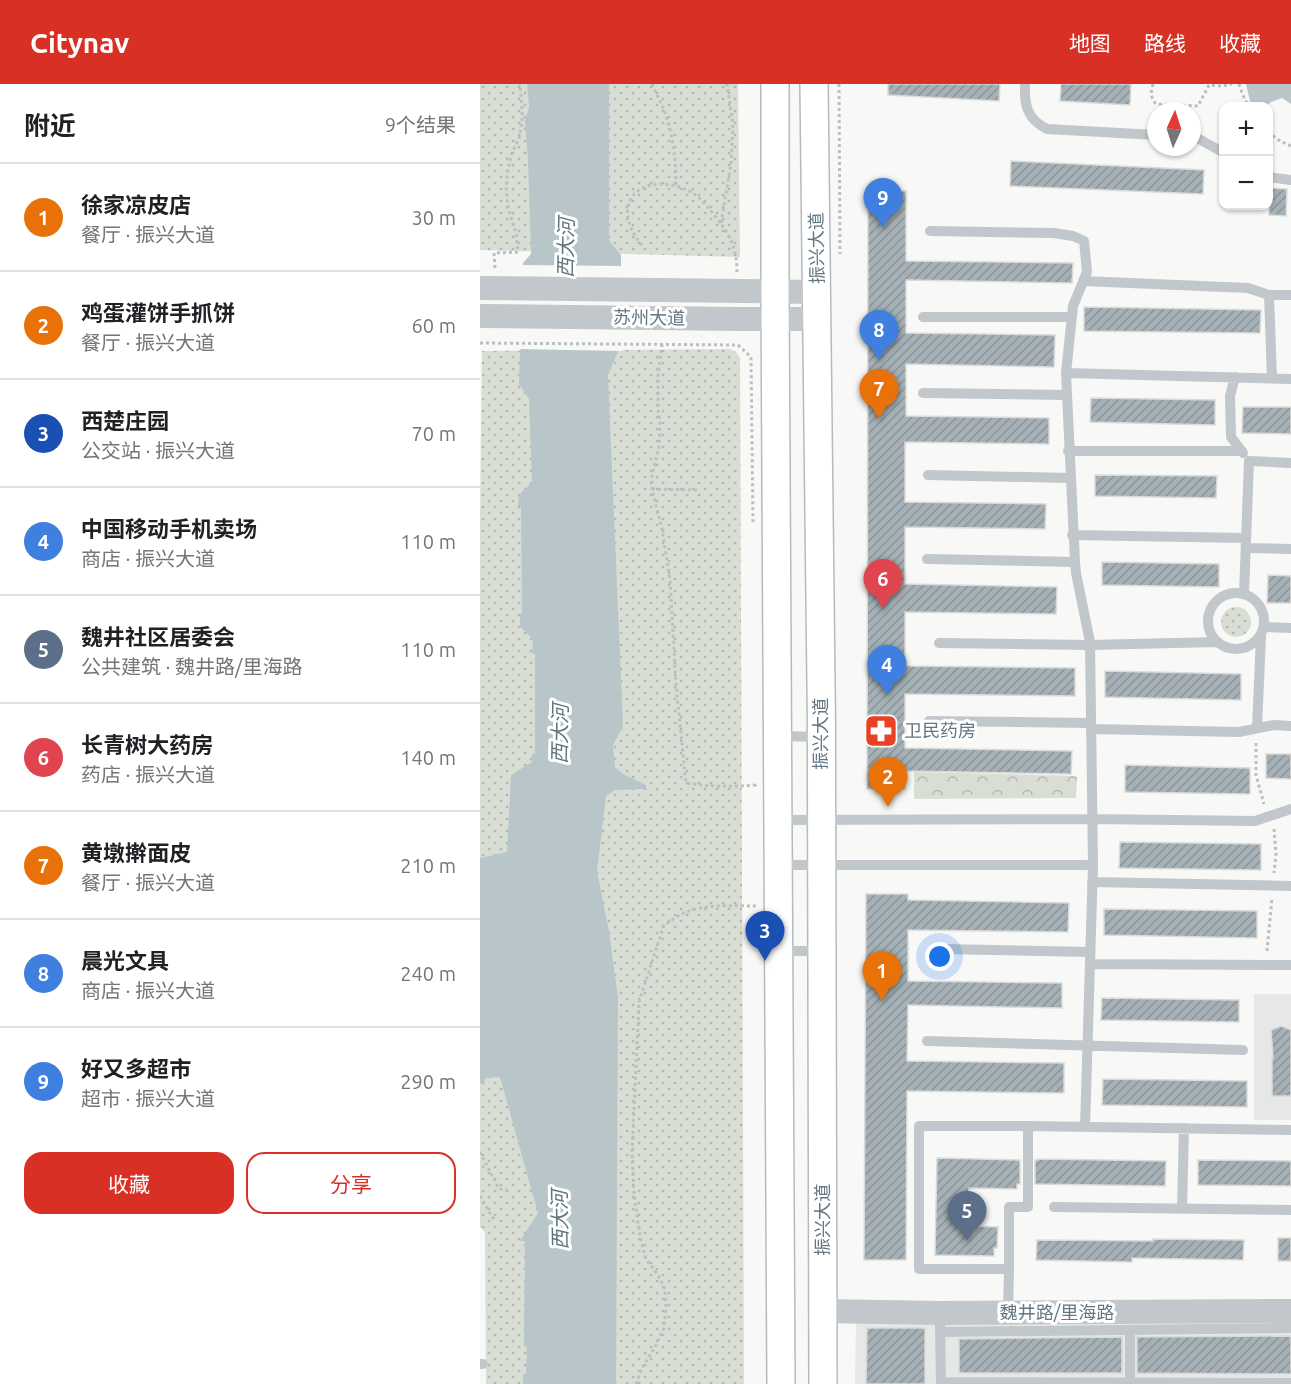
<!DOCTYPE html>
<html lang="zh">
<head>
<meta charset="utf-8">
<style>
  body { margin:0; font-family:Ubuntu,"Noto Sans SC",sans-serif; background:#f2f2f2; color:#202124 }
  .controls { position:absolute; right:18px; top:18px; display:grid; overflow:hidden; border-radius:12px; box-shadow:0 2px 4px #0004 }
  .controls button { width:54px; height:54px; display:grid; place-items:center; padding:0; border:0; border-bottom:2px solid #e0e0e0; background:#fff; color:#202124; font:30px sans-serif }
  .compass { position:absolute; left:667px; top:18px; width:54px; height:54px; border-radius:50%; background:#fff; box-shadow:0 2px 4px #0004; rotate:3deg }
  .you { position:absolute; left:460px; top:873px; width:21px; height:21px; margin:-15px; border:4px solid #fff; border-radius:50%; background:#1a73e8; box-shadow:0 0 0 9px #1a73e833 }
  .badge { display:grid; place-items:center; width:39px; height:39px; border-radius:50%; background:#d93025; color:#fff; font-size:20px; font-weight:700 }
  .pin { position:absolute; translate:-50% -50px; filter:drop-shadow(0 2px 3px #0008) }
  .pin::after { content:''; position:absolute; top:32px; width:21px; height:18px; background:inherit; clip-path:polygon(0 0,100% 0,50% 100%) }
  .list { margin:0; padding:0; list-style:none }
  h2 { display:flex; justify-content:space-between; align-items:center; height:78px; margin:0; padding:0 24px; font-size:26px }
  h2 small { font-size:20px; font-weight:400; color:#757577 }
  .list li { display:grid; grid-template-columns:39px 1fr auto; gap:18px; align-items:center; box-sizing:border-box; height:108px; padding:0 24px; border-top:2px solid #e0e0e0 }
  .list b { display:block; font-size:22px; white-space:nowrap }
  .list p { margin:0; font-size:20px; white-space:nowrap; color:#757577 }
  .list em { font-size:20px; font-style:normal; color:#757577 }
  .actions { display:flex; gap:12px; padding:18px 24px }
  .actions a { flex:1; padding:14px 0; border:2px solid #d93025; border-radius:18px; text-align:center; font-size:21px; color:#d93025 }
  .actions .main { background:#d93025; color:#fff }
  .map { position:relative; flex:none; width:811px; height:1300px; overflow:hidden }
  header { display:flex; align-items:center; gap:36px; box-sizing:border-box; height:84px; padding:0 30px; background:#d93025; color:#fff }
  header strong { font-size:28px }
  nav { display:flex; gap:33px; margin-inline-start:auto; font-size:21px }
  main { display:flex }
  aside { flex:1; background:#fff }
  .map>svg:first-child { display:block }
</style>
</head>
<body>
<header>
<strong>Citynav</strong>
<nav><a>地图</a><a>路线</a><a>收藏</a></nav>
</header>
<main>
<aside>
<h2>附近<small>9个结果</small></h2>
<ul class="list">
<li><span class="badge" style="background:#e8710a">1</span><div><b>徐家凉皮店</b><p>餐厅 · 振兴大道</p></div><em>30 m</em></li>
<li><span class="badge" style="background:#e8710a">2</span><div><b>鸡蛋灌饼手抓饼</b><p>餐厅 · 振兴大道</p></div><em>60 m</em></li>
<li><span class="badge" style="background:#1a4fb4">3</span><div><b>西楚庄园</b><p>公交站 · 振兴大道</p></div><em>70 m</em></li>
<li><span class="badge" style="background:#3f7fe0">4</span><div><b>中国移动手机卖场</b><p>商店 · 振兴大道</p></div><em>110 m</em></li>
<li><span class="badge" style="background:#5c6f8a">5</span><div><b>魏井社区居委会</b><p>公共建筑 · 魏井路/里海路</p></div><em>110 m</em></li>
<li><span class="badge" style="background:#e0444e">6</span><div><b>长青树大药房</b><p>药店 · 振兴大道</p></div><em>140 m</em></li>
<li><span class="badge" style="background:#e8710a">7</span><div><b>黄墩擀面皮</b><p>餐厅 · 振兴大道</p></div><em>210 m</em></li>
<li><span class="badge" style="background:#3f7fe0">8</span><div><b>晨光文具</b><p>商店 · 振兴大道</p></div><em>240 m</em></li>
<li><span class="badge" style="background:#3f7fe0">9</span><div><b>好又多超市</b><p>超市 · 振兴大道</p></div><em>290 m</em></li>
</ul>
<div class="actions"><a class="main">收藏</a><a>分享</a></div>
</aside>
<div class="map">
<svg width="811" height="1300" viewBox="0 0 811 1300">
  <defs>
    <pattern id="green-dots" width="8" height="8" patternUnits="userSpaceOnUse" patternTransform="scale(1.5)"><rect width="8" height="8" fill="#d9ded5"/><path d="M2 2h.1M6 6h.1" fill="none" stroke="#b3b9b2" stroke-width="1.8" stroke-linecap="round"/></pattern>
    <pattern id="forest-crowns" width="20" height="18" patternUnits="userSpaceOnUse" patternTransform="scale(1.5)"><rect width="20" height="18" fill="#d9ded5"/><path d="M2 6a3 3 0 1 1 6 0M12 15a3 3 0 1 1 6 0" fill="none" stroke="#b3b9b2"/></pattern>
    <pattern id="building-hatch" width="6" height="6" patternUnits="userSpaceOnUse" patternTransform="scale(1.5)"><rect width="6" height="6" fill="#a5b1b6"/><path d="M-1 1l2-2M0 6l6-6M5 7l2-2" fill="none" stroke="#8a9599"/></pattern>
  </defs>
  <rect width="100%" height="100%" fill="#f8f8f6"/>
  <!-- built -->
  <path fill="#e6e8e7" d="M774,910H811V1036H774Z
    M811,1236V1300H375L376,1238Z"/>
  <!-- green -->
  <path fill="url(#green-dots)" d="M0,0H258L260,173L0,166Z
    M250,265L256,268L260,274L264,1300H6L5,1148L0,1143V431L2,267Z
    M741 538a15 15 0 1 1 30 0a15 15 0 1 1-30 0Z"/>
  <!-- forest -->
  <path fill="url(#forest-crowns)" d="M434,688L597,692L596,714L434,715Z"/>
  <!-- water -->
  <path fill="#b8c6ca" d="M47,0H129V156L141,171V261L128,291L143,642L133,661L135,683L143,690L166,701V705L135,706L126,712L117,787L129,847L138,914L136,1300H43V1290H46L47,1263L44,1262L45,1157H40L58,1129L20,993L5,994L4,999H0V774L27,768L31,691L52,678V670L55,669V570L52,569L53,555L40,543V530H42L41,423L38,422L39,411L52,398L49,315L39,300L43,179L51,170L48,76L45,38L49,22Z
    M766,0H811V20L802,14L791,18L787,22H774L770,17Z"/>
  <!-- pier -->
  <path fill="#f8f8f6" d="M40,181L144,182V261L142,267L37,265Z"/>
  <!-- building -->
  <path fill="url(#building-hatch)" stroke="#dadad8" stroke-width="1.5" d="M408,0H520L519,17L408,11Z
    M581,0H651L650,21L580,17Z
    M531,77L724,86L723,110L530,102Z
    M789,104L807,105L806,132L789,131Z
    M388,107H426V177L593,179L592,199L426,196V249L575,251L574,283L426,280V332L569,334V360L425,358V418L566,420L565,445L425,443V500L577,503L576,530L425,528V582L595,584V612L425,610V664L592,667L591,690L425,687V705H387Z
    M604,223L781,226L780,249L604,247Z
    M611,314L735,316V341L610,338Z
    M763,323H811V350L762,349Z
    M615,391L737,392L736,414L615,412Z
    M622,478L739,480V503L622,501Z
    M788,491L811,492V519H787Z
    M625,587L761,590V616L625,613Z
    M786,670H811V695L786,694Z
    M645,681L770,684V710L645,708Z
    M640,758L781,760V786L639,784Z
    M386,810H428V816L589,819L588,848L428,846V897L582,899V924L428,921L427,977L584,979V1009L427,1007L426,1176H384Z
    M624,825L777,827V854L624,851Z
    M622,914L759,916V938L621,936Z
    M801,942L811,946V1012H792V974H793L791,946Z
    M623,995L767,997V1023L622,1021Z
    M457,1074L540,1076V1100H537V1105L489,1104V1142L518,1143L517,1164H514V1172L455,1171Z
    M558,1075L686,1077L685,1102L555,1100V1076H558Z
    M718,1076L811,1077V1102L718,1101Z
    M798,1154H811V1177H798Z
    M673,1155L764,1156L763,1176L652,1174V1178L556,1176L557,1156L673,1157Z
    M387,1244H445V1300H386Z
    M811,1252V1290L657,1289V1253Z
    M642,1253V1289H479V1255Z"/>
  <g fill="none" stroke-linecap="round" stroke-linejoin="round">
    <!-- secondary casing -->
    <g stroke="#b3bbbf" stroke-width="30">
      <path id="secondary" d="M295,0V208L301,1300
        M334,0C341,433 344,867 343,1300"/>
    </g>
    <!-- path -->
    <path stroke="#bbbfc1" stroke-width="3" stroke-dasharray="3 3" stroke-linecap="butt" d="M172,0C177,12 184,23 187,35C194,56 196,80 196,102
      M359,0L360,170
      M673,0C671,8 670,13 676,20L718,22L729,1L742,2L752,0
      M759,0L762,9L768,22
      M681,27V20
      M788,48L800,57L811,62
      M241,139L251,80L253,40L247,0
      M162,161C152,150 142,130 151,115C162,94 197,98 214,110C223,116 229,125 236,133C250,151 257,165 257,188
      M15,184L14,169L38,168L36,149L28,123L26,103L28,85L32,69L39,54L42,38V21L40,0
      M0,259L258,261L271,273L273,438
      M182,260L178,291V324L180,342L179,363L172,391V405L182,445L190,496L196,601L206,699C231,703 250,703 276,701V700
      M172,405L219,406
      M776,659V691L784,720
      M794,745L796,771L794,789
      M787,867L792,814
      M0,1068L19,1105L27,1106
      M0,1112L14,1136
      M156,1300L162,1284L174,1265L184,1244L186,1223L185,1205L178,1191L166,1175L160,1153L154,1110L152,1070L159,918L184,841C192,836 200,830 209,827C229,820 255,822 276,822"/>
    <!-- service -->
    <path stroke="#c1c7ca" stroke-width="10" d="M545,0C544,21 547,35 567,45L676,51
      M712,53L719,55L744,69
      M788,93L811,96
      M450,147L574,149L593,152L604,157L607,188L593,222L586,289L595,478L596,489L610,558L613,781L605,1043
      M603,197L768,204L789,211H811
      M789,211L792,294
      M443,233H591
      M586,289L811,295
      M755,293L750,312L751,353L763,369
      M443,309L586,311
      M588,367H762
      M448,391L590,394
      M592,451L766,454
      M766,464L811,465
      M447,475L595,478
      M728 537a28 28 0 1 1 56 0a28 28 0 1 1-56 0Z
      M764,510L769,377L811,379
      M784,543L811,544
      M459,559L610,561L737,558
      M449,637L611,639
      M777,644L781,552
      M611,645L759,648L794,641L811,642
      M298,652L341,653
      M298,736L612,735L775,737L811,725
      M299,781H613
      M612,798L811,802
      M462,865L610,868
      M299,867H342
      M610,880L811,881
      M447,957L763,966
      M548,1042V1123H529V1185H439V1042H548L811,1046
      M574,1123L811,1126
      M702,1125L704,1044
      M528,1229L529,1185
      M460,1242L461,1300
      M650,1246V1300
      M460,1248L811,1244
      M0,1280H3
      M461,1298L811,1299"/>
    <!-- tertiary -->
    <path stroke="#c1c7ca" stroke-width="24" d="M0,204L337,208
      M0,232L258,235H338
      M343,1227L460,1229L811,1227"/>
    <!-- secondary -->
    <use href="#secondary" stroke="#fff" stroke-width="27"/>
  </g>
  <!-- icons -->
  <defs>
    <g id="pharmacy-square" transform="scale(1.725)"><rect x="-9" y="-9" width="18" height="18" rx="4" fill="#ea4024" stroke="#fff"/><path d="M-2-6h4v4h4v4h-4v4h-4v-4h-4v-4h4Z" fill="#fff"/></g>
  </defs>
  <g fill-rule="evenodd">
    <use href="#pharmacy-square" x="401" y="647"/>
  </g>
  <g text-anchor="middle" stroke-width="6" stroke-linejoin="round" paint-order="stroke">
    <!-- street labels -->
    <g font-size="18" fill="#627782" stroke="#fff">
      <text transform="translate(337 164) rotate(-91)" y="6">振兴大道</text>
      <text transform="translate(169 234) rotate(1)" y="6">苏州大道</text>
      <text transform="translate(341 650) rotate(-90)" y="6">振兴大道</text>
      <text transform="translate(343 1136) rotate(-90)" y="6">振兴大道</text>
      <text x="577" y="1235">魏井路/里海路</text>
    </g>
    <!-- poi labels -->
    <g font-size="18" fill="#627782" stroke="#fff" text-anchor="start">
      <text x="424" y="653">卫民药房</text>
    </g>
    <!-- water labels -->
    <g font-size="20" font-style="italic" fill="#5d767c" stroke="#fff">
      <text transform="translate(86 164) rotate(-89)" y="7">西大河</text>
      <text transform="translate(80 650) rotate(-89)" y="7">西大河</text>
      <text transform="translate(80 1136) rotate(-91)" y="7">西大河</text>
    </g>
  </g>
</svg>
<div class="controls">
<button>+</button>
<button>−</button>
</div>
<svg class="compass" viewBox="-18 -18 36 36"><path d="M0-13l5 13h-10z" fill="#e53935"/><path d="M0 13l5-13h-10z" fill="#757577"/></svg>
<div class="you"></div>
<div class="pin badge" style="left:402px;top:917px;background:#e8710a">1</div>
<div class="pin badge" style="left:408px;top:723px;background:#e8710a">2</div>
<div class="pin badge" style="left:285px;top:877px;background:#1a4fb4">3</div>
<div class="pin badge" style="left:407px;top:611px;background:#3f7fe0">4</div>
<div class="pin badge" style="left:487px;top:1157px;background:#5c6f8a">5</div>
<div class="pin badge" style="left:403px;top:525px;background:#e0444e">6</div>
<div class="pin badge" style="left:399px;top:335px;background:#e8710a">7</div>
<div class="pin badge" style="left:399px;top:276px;background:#3f7fe0">8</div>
<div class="pin badge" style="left:403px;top:144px;background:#3f7fe0">9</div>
</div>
</main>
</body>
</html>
